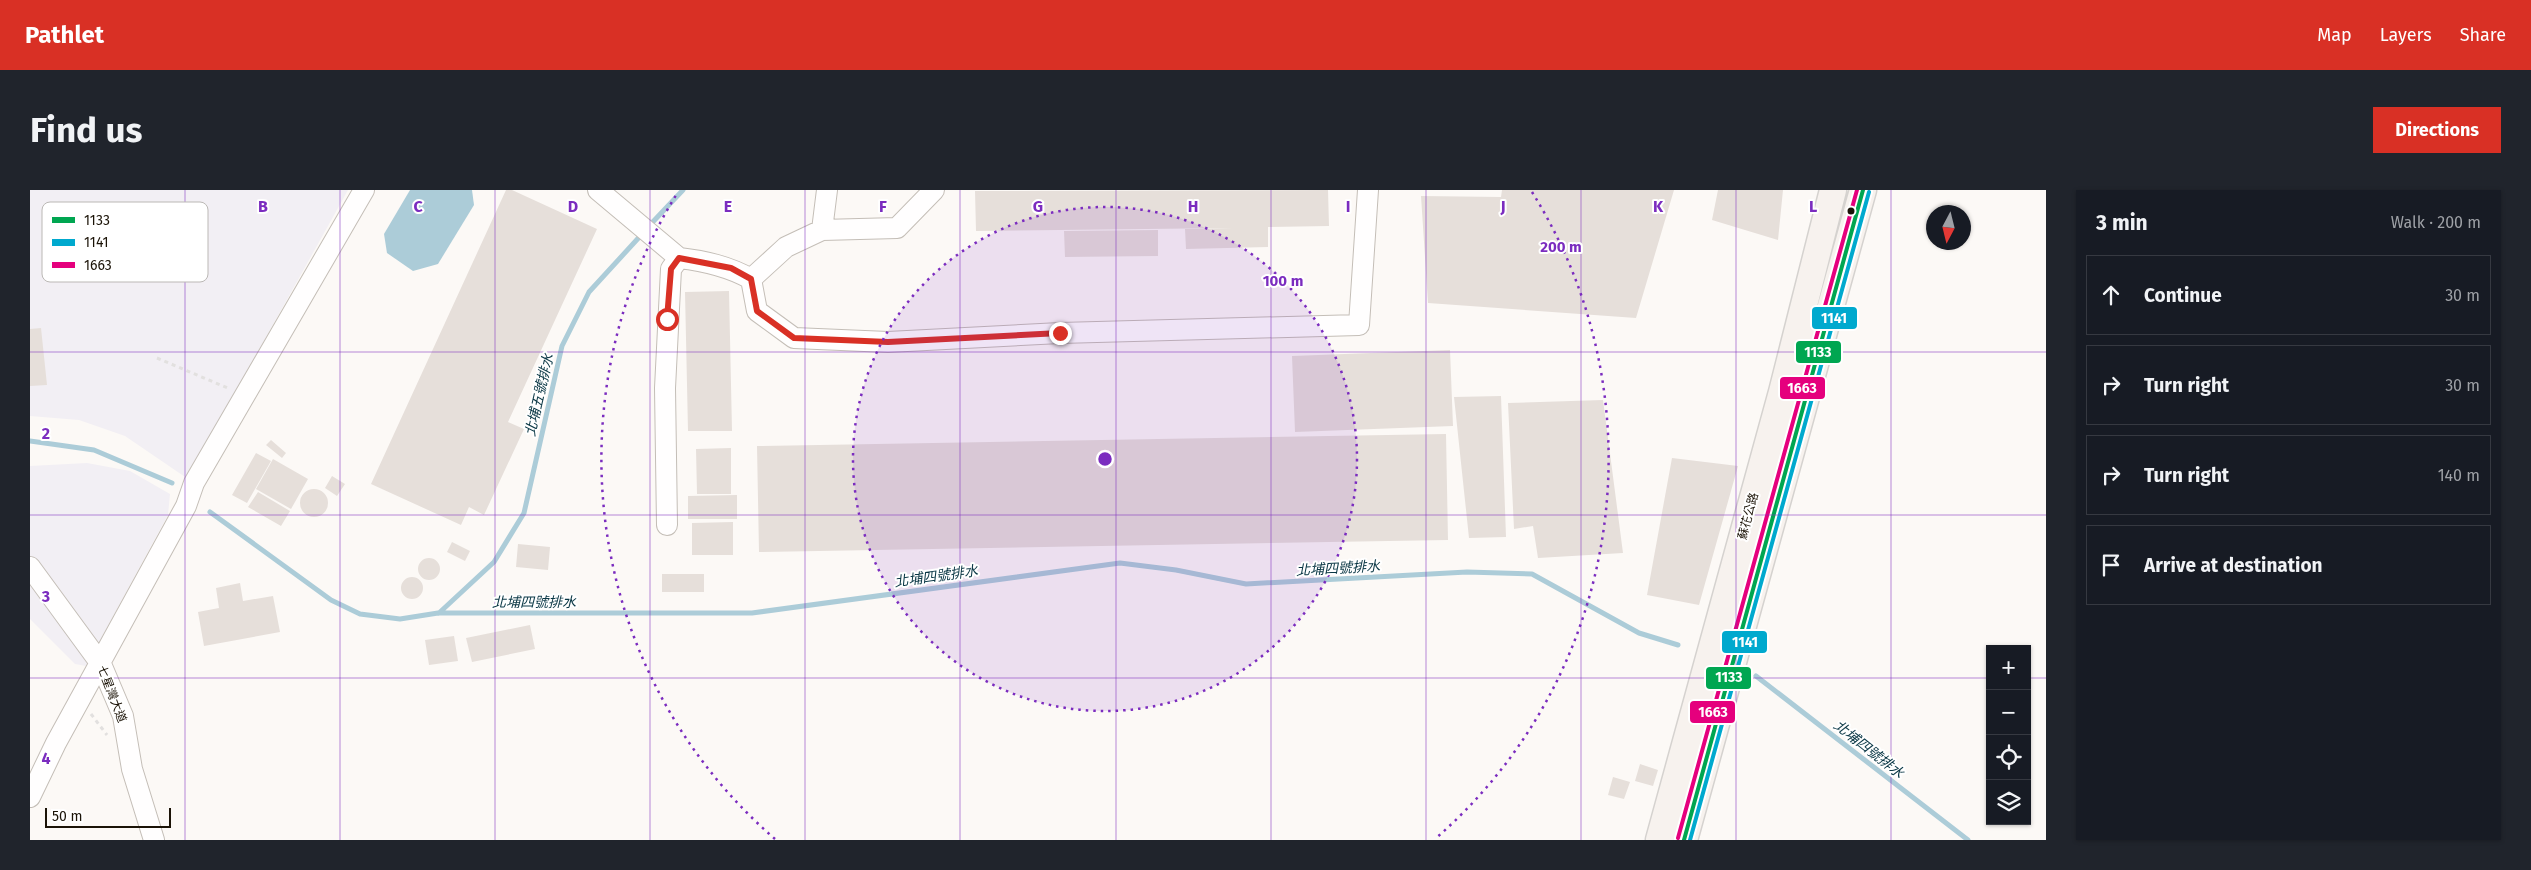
<!DOCTYPE html>
<html lang="en">
<head>
<meta charset="utf-8">
<style>
  body { margin:0; font-family:"Fira Sans","Noto Sans TC",sans-serif; background:#20242c; color:#f1f3f6 }
  .controls { position:absolute; right:15px; bottom:15px; display:grid; overflow:hidden; border-radius:0px; box-shadow:0 1px 4px #0004 }
  .controls button { width:45px; height:45px; display:grid; place-items:center; padding:0; border:0; border-bottom:1px solid #363941; background:#171b24; color:#f1f3f6; font:25px sans-serif }
  .compass { position:absolute; left:1896px; top:15px; width:45px; height:45px; border-radius:50%; background:#171b24; box-shadow:0 1px 4px #0004; rotate:187deg }
  .scale { position:absolute; left:15px; bottom:12px; width:126px; box-sizing:border-box; padding-left:5px; border:2px solid #1b1307; border-top:0; font-size:14px; line-height:18px; white-space:nowrap; color:#1b1307; -webkit-text-stroke:4px #fff; paint-order:stroke }
  .stop { position:absolute; width:15px; height:15px; margin:-11px; border:4px solid #d93025; border-radius:50%; background:#fff }
  .stop.end { background:#d93025; border-color:#fff; box-shadow:0 1px 5px #0008 }
  .list { margin:0; padding:0; list-style:none }
  h2 { display:flex; justify-content:space-between; align-items:center; height:65px; margin:0; padding:0 20px; font-size:21px }
  h2 small { font-size:16px; font-weight:400; color:#9ea1a6 }
  .list li { display:grid; grid-template-columns:32px 1fr auto; gap:15px; align-items:center; box-sizing:border-box; height:80px; margin:0 10px 10px; padding:0 10px; border:1px solid #363941; border-radius:0px }
  .list b { display:block; font-size:19px; white-space:nowrap }
  .list em { font-size:16px; font-style:normal; color:#9ea1a6 }
  .icon { flex:none; width:28px; height:28px; fill:none; stroke:currentColor; stroke-width:2; stroke-linecap:round; stroke-linejoin:round }
  .map { position:relative; flex:none; width:2016px; height:650px; overflow:hidden; border-radius:0px }
  header { display:flex; align-items:center; gap:30px; box-sizing:border-box; height:70px; padding:0 25px; background:#d93025; color:#fff }
  header strong { font-size:24px }
  nav { display:flex; gap:28px; margin-inline-start:auto; font-size:18px }
  .intro { display:flex; align-items:center; justify-content:space-between; box-sizing:border-box; height:120px; padding:0 30px }
  h1 { margin:0; font-size:35px }
  .button { padding:12px 22px; border-radius:0px; background:#d93025; color:#fff; font-size:18px; font-weight:700 }
  main { display:flex; gap:30px; padding:0 30px }
  aside { flex:1; background:#171b24; border-radius:0px; box-shadow:0 1px 4px #0004 }
  .map>svg:first-child { display:block }
</style>
</head>
<body>
<header>
<strong>Pathlet</strong>
<nav><a>Map</a><a>Layers</a><a>Share</a></nav>
</header>
<div class="intro"><h1>Find us</h1><a class="button">Directions</a></div>
<main>
<div class="map">
<svg width="2016" height="650" viewBox="0 0 2016 650">
  <rect width="100%" height="100%" fill="#fcf9f6"/>
  <!-- industrial -->
  <path fill="#f2eff4" d="M0,0H318L215,185L161,291L95,246L49,230L0,226Z
    M57,273L100,281L140,304L138,325L56,476L45,474L0,429V276Z"/>
  <!-- water -->
  <path fill="#acccd8" d="M380,0H442L444,15L408,74L383,81L357,63L354,44Z"/>
  <g fill="none" stroke-linecap="round" stroke-linejoin="round">
    <!-- stream -->
    <path stroke="#acccd8" stroke-width="5" d="M618,37L653,0
      M0,251L64,260L142,293
      M180,322L301,410L330,424L370,429L408,423H722L1090,373L1146,380L1216,394L1437,382L1502,384L1609,443L1648,455
      M409,423L464,372L494,323L532,156L559,102L613,43
      M1726,486L1938,650"/>
  </g>
  <!-- building -->
  <path fill="#e6dfda" d="M476,0H482L567,39L478,232L494,239L454,325L439,317L431,335L341,294Z
    M1298,0L1299,36L1238,37V57L1156,59L1155,39L1203,38L946,41L945,1Z
    M1472,0H1644L1606,128L1398,113L1391,6L1471,7Z
    M1688,0H1753L1748,50L1682,30Z
    M1128,40V66L1035,67L1034,41Z
    M699,101L702,241H658L655,102Z
    M11,138L17,195L0,196V139Z
    M1420,160L1423,236L1265,242L1262,166Z
    M1471,206L1476,347L1439,348L1424,207Z
    M1573,210L1593,363L1508,368L1503,336L1484,339L1478,213Z
    M1416,244L1418,350L729,362L727,256Z
    M241,250L256,263L252,268L236,255Z
    M701,258V304H667L666,259Z
    M226,263L241,271L217,313L202,305Z
    M1642,268L1708,276L1669,415L1617,405Z
    M243,269L278,289L261,319L226,299Z
    M302,286L315,294L307,306L295,298Z
    M270 313a14 14 0 1 1 28 0a14 14 0 1 1-28 0Z
    M228,302L260,321L251,336L218,317Z
    M707,305V329H658V306Z
    M703,332V365H662V333Z
    M422,352L440,361L435,371L417,362Z
    M488,354L520,357L518,380L486,377Z
    M388 379a11 11 0 1 1 22 0a11 11 0 1 1-22 0Z
    M632,384H674V402H632Z
    M371 398a11 11 0 1 1 22 0a11 11 0 1 1-22 0Z
    M210,393L213,411L243,406L250,442L174,456L168,422L189,418L186,398Z
    M500,435L505,459L442,472L436,448Z
    M424,446L428,471L399,475L395,450Z
    M1610,574L1628,580L1623,596L1605,591Z
    M1583,587L1600,592L1594,609L1578,605Z"/>
  <g fill="none" stroke-linecap="round" stroke-linejoin="round">
    <!-- minor casing -->
    <g stroke="#c4beb7" stroke-width="22">
      <path id="minor" d="M568,0L649,68
        M797,0L792,40L867,38L904,0
        M792,40L756,57L721,89L727,121L764,148L858,152L1030,143L1329,135L1338,0
        M637,335L635,198L641,79L649,68C675,71 698,76 721,89
        M0,377L71,474L93,526L102,579L124,650
        M0,607L26,553L156,316L164,293L334,0"/>
    </g>
    <!-- major casing -->
    <g stroke="#d5d2cf" stroke-width="29">
      <path id="major" d="M1629,650L1752,202L1803,0
        M1654,650L1833,0"/>
    </g>
    <!-- path -->
    <path stroke="#e2e0df" stroke-width="3" stroke-dasharray="4 4" stroke-linecap="butt" d="M127,168L200,199
      M61,524L77,545"/>
    <!-- minor -->
    <use href="#minor" stroke="#fffefe" stroke-width="20"/>
    <!-- major -->
    <use href="#major" stroke="#f7f2ee" stroke-width="26"/>
    <!-- bus-1 casing -->
    <g stroke="#fff" stroke-width="8">
      <path id="bus-1" d="M1654,650L1833,0"/>
    </g>
    <!-- bus-2 casing -->
    <g stroke="#fff" stroke-width="8">
      <path id="bus-2" d="M1660,650L1839,2"/>
    </g>
    <!-- bus-3 casing -->
    <g stroke="#fff" stroke-width="8">
      <path id="bus-3" d="M1648,648L1827,0"/>
    </g>
    <!-- bus-1 -->
    <use href="#bus-1" stroke="#00a651" stroke-width="4"/>
    <!-- bus-2 -->
    <use href="#bus-2" stroke="#00a9ce" stroke-width="4"/>
    <!-- bus-3 -->
    <use href="#bus-3" stroke="#e5007d" stroke-width="4"/>
  </g>
  <g fill="none" stroke-linecap="round" stroke-linejoin="round">
    <!-- route -->
    <path stroke="#d93025" stroke-width="6" d="M637,129L641,79L649,68L701,78L721,89L727,121L764,148L858,152L1030,143"/>
  </g>
  <!-- grid -->
  <path fill="none" stroke="#7b2cbf" stroke-width="1" stroke-opacity="0.55" d="M155,0V650M310,0V650M465,0V650M620,0V650M775,0V650M930,0V650M1086,0V650M1241,0V650M1396,0V650M1551,0V650M1706,0V650M1861,0V650M0,162H2016M0,325H2016M0,488H1960M1997,488H2016"/>
  <!-- distance rings -->
  <circle cx="1075" cy="269" r="252" fill="#7b2cbf" fill-opacity=".12"/>
  <g fill="none" stroke="#7b2cbf" stroke-width="2.5" stroke-dasharray="2.5 5">
    <circle cx="1075" cy="269" r="252"/>
    <path d="M745 649A503 503 0 0 1 648 2M1502 2A503 503 0 0 1 1405 649"/>
  </g>
  <!-- markers -->
  <circle fill="#1b1307" stroke="#fff" stroke-width="2" cx="1821" cy="21" r="4.5"/>
  <g text-anchor="middle" stroke-width="4" stroke-linejoin="round" paint-order="stroke">
    <!-- street labels -->
    <g font-size="12" fill="#1b1307" stroke="#fff">
      <text transform="translate(1718 326) rotate(-75)" y="4">蘇花公路</text>
      <text transform="translate(82 504) rotate(69)" y="4">七星灣大道</text>
    </g>
    <!-- water labels -->
    <g font-size="14" font-style="italic" fill="#093644" stroke="#fff">
      <text transform="translate(509 205) rotate(-77)" y="5">北埔五號排水</text>
      <text transform="translate(1308 378) rotate(-3)" y="5">北埔四號排水</text>
      <text transform="translate(906 386) rotate(-8)" y="5">北埔四號排水</text>
      <text x="504" y="417">北埔四號排水</text>
      <text transform="translate(1839 559) rotate(38)" y="5">北埔四號排水</text>
    </g>
  </g>
  <!-- legend -->
  <rect x="12" y="12" width="166" height="80" rx="8" fill="#fff" stroke="#bbb8b5" stroke-width="1"/>
  <rect x="22" y="27" width="23" height="6" fill="#00a651"/>
  <rect x="22" y="49" width="23" height="7" fill="#00a9ce"/>
  <rect x="22" y="72" width="23" height="6" fill="#e5007d"/>
  <g font-size="14" fill="#1b1307">
    <text x="54" y="35">1133</text>
    <text x="54" y="57">1141</text>
    <text x="54" y="80">1663</text>
  </g>
  <g font-size="16" text-anchor="middle" font-weight="bold" fill="#7b2cbf" stroke="#fff" stroke-width="4" stroke-linejoin="round" paint-order="stroke">
    <text x="233" y="22">B</text>
    <text x="388" y="22">C</text>
    <text x="543" y="22">D</text>
    <text x="698" y="22">E</text>
    <text x="853" y="22">F</text>
    <text x="1008" y="22">G</text>
    <text x="1163" y="22">H</text>
    <text x="1318" y="22">I</text>
    <text x="1473" y="22">J</text>
    <text x="1628" y="22">K</text>
    <text x="1783" y="22">L</text>
    <text x="16" y="249">2</text>
    <text x="16" y="412">3</text>
    <text x="16" y="574">4</text>
  </g>
  <circle cx="1075" cy="269" r="8" fill="#7b2cbf" stroke="#fff" stroke-width="2.5"/>
  <g font-size="15" text-anchor="middle" font-weight="bold" fill="#7b2cbf" stroke="#fff" stroke-width="4" stroke-linejoin="round" paint-order="stroke">
    <text x="1531" y="62">200 m</text>
    <text x="1253" y="96">100 m</text>
  </g>
  <g stroke="#fff" stroke-width="2">
    <rect x="1781" y="116" width="47" height="24" rx="5" fill="#00a9ce"/>
    <rect x="1765" y="150" width="47" height="24" rx="5" fill="#00a651"/>
    <rect x="1749" y="186" width="47" height="24" rx="5" fill="#e5007d"/>
    <rect x="1691" y="440" width="47" height="24" rx="5" fill="#00a9ce"/>
    <rect x="1675" y="476" width="47" height="24" rx="5" fill="#00a651"/>
    <rect x="1659" y="510" width="47" height="24" rx="5" fill="#e5007d"/>
  </g>
  <g font-size="14" text-anchor="middle" font-weight="bold" fill="#fff">
    <text x="1804" y="133">1141</text>
    <text x="1788" y="167">1133</text>
    <text x="1772" y="203">1663</text>
    <text x="1715" y="457">1141</text>
    <text x="1699" y="492">1133</text>
    <text x="1683" y="527">1663</text>
  </g>
</svg>
<div class="controls">
<button>+</button>
<button>−</button>
<button><svg class="icon" aria-label="locate" viewBox="0 0 24 24"><circle cx="12" cy="12" r="6"/><path d="M12 2v4M12 18v4M2 12h4M18 12h4"/></svg></button>
<button><svg class="icon" aria-label="layers" viewBox="0 0 24 24"><path d="M12 4l9 5-9 5-9-5zM3 14l9 5 9-5"/></svg></button>
</div>
<svg class="compass" viewBox="-18 -18 36 36"><path d="M0-13l5 13h-10z" fill="#e53935"/><path d="M0 13l5-13h-10z" fill="#9ea1a6"/></svg>
<div class="scale">50 m</div>
<div class="stop" style="left:637px;top:129px"></div>
<div class="stop end" style="left:1030px;top:143px"></div>
</div>
<aside>
<h2>3 min<small>Walk · 200 m</small></h2>
<ul class="list">
<li><svg class="icon" aria-label="ahead" viewBox="0 0 24 24"><path d="M12 20V5M6 11l6-6 6 6"/></svg><div><b>Continue</b></div><em>30 m</em></li>
<li><svg class="icon" aria-label="right" viewBox="0 0 24 24"><path d="M7 20v-9h11M14 6l5 5-5 5"/></svg><div><b>Turn right</b></div><em>30 m</em></li>
<li><svg class="icon" aria-label="right" viewBox="0 0 24 24"><path d="M7 20v-9h11M14 6l5 5-5 5"/></svg><div><b>Turn right</b></div><em>140 m</em></li>
<li><svg class="icon" aria-label="arrive" viewBox="0 0 24 24"><path d="M6 21V4h12l-3 4 3 4H6"/></svg><div><b>Arrive at destination</b></div></li>
</ul>
</aside>
</main>
</body>
</html>
